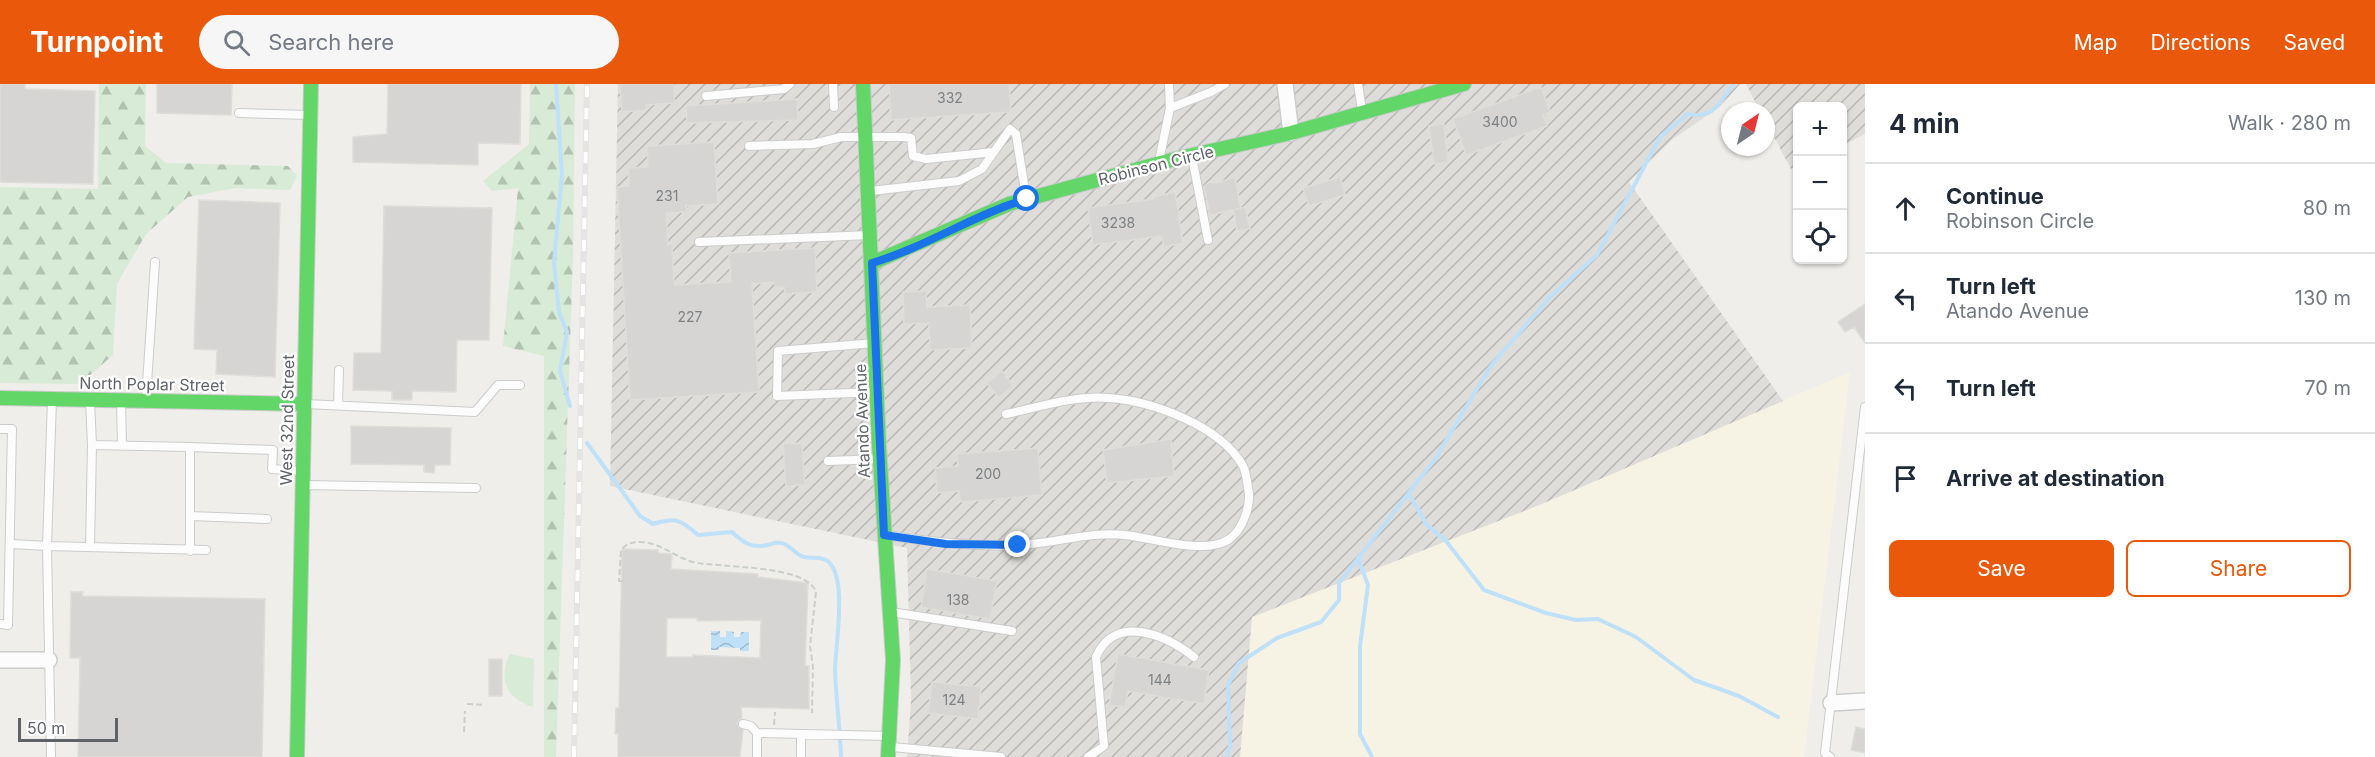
<!DOCTYPE html>
<html lang="en">
<head>
<meta charset="utf-8">
<style>
  body { margin:0; font-family:Inter,sans-serif; background:#f6f6f7; color:#1f2937 }
  .controls { position:absolute; right:18px; top:18px; display:grid; overflow:hidden; border-radius:9px; box-shadow:0 2px 4px #0004 }
  .controls button { width:54px; height:54px; display:grid; place-items:center; padding:0; border:0; border-bottom:2px solid #e0e1e3; background:#fff; color:#1f2937; font:30px sans-serif }
  .compass { position:absolute; left:1721px; top:18px; width:54px; height:54px; border-radius:50%; background:#fff; box-shadow:0 2px 4px #0004; rotate:35deg }
  .scale { position:absolute; left:18px; bottom:15px; width:100px; box-sizing:border-box; padding-left:6px; border:3px solid #5f6368; border-top:0; font-size:16px; line-height:21px; white-space:nowrap; color:#5f6368; -webkit-text-stroke:4px #fff; paint-order:stroke }
  .stop { position:absolute; width:18px; height:18px; margin:-14px; border:4px solid #1a73e8; border-radius:50%; background:#fff }
  .stop.end { background:#1a73e8; border-color:#fff; box-shadow:0 2px 6px #0008 }
  .list { margin:0; padding:0; list-style:none }
  h2 { display:flex; justify-content:space-between; align-items:center; height:78px; margin:0; padding:0 24px; font-size:26px }
  h2 small { font-size:20px; font-weight:400; color:#747a83 }
  .list li { display:grid; grid-template-columns:39px 1fr auto; gap:18px; align-items:center; box-sizing:border-box; height:90px; padding:0 24px; border-top:2px solid #e0e1e3 }
  .list b { display:block; font-size:22px; white-space:nowrap }
  .list p { margin:0; font-size:20px; white-space:nowrap; color:#747a83 }
  .list em { font-size:20px; font-style:normal; color:#747a83 }
  .actions { display:flex; gap:12px; padding:18px 24px }
  .actions a { flex:1; padding:14px 0; border:2px solid #ea580c; border-radius:9px; text-align:center; font-size:21px; color:#ea580c }
  .actions .main { background:#ea580c; color:#fff }
  .icon { flex:none; width:33px; height:33px; fill:none; stroke:currentColor; stroke-width:2; stroke-linecap:round; stroke-linejoin:round }
  .map { position:relative; flex:none; width:1865px; height:673px; overflow:hidden }
  header { display:flex; align-items:center; gap:36px; box-sizing:border-box; height:84px; padding:0 30px; background:#ea580c; color:#fff }
  header strong { font-size:28px }
  nav { display:flex; gap:33px; margin-inline-start:auto; font-size:21px }
  .search { width:420px; height:54px; background:#f6f6f7; display:flex; align-items:center; gap:15px; box-sizing:border-box; padding:0 21px; border-radius:33px; color:#747a83; font-size:22px }
  main { display:flex }
  aside { flex:1; background:#fff }
  .map>svg:first-child { display:block }
</style>
</head>
<body>
<header>
<strong>Turnpoint</strong>
<div class="search"><svg class="icon" aria-label="search" viewBox="0 0 24 24"><circle cx="10" cy="10" r="6"/><path d="M15 15l6 6"/></svg>Search here</div>
<nav><a>Map</a><a>Directions</a><a>Saved</a></nav>
</header>
<main>
<div class="map">
<svg width="1865" height="673" viewBox="0 0 1865 673">
  <defs>
    <pattern id="industrial-furrows" width="10" height="10" patternUnits="userSpaceOnUse" patternTransform="scale(1.5)"><rect width="10" height="10" fill="#dfddda"/><path d="M-1 1l2-2M0 10L10 0M9 11l2-2" fill="none" stroke="#b8b7b5"/></pattern>
    <pattern id="forest-firs" width="22" height="20" patternUnits="userSpaceOnUse" patternTransform="scale(1.5)"><rect width="22" height="20" fill="#d8ebd6"/><path d="M5 1l3.5 6h-7zM16 11l3.5 6h-7z" fill="#b2c2b1"/></pattern>
    <pattern id="water-waves" width="16" height="10" patternUnits="userSpaceOnUse" patternTransform="scale(1.5)"><rect width="16" height="10" fill="#bfe0f9"/><path d="M0 5q4-4 8 0t8 0" fill="none" stroke="#9eb9cd"/></pattern>
  </defs>
  <rect width="100%" height="100%" fill="#efeeea"/>
  <!-- commercial -->
  <path fill="#f7f3e4" d="M1850,288L1804,673H1240L1252,533L1537,422Z"/>
  <!-- industrial -->
  <path fill="url(#industrial-furrows)" d="M618,0H1740L1721,22L1673,55L1629,98L1783,317L1537,422L1252,533L1240,673H907L911,616L907,464L610,402Z
    M1746,0H1865V50L1843,61L1842,22H1798L1797,81L1791,85L1766,38V27H1760Z"/>
  <!-- green -->
  <path fill="#d8ebd6" d="M510,570L534,575L533,623C507,615 497,595 510,570Z"/>
  <!-- forest -->
  <path fill="url(#forest-firs)" d="M99,0H146L145,62L166,79L288,82L297,92L290,106L236,104L188,113L146,150L117,200L113,271L80,300L0,299V103L98,105Z
    M530,0H575L573,171L556,673H544V272L503,262L518,104L492,107L483,97L529,60Z"/>
  <!-- water -->
  <path fill="url(#water-waves)" d="M711,547H720V553H726V547L734,548V553H740L741,548H749V567H740V564L719,563V566H711Z"/>
  <g fill="none" stroke-linecap="round" stroke-linejoin="round">
    <!-- stream -->
    <path stroke="#bfe0f9" stroke-width="4" d="M556,0L562,91L554,178L559,228L567,248L560,287L570,322
      M587,359L640,432L653,440C676,433 680,435 698,451L732,448C743,458 751,465 768,461C772,460 776,458 781,459C790,460 795,471 804,473C812,475 818,472 826,476C849,489 835,564 835,586C836,615 840,644 841,673
      M1409,410L1427,441L1446,457L1484,506L1546,529L1576,536L1598,535L1636,553L1694,596L1739,612L1778,633
      M1358,474L1368,501L1360,562V650L1372,673
      M1226,673L1230,663L1228,601L1239,579L1277,554L1321,538L1339,516V499L1435,375L1490,283L1550,213L1597,171L1660,53L1688,30C1716,35 1718,19 1734,0"/>
  </g>
  <!-- building -->
  <path fill="#d6d5d3" stroke="#deddd9" stroke-width="1.5" fill-rule="evenodd" d="M0,0H25V5L95,7L93,100L0,98Z
    M157,0H232L231,31L157,29Z
    M388,0H521L520,60L478,59V81L353,78V53L387,50Z
    M620,0H674V19L646,21V26L622,28Z
    M889,0H1009L1011,28L891,36Z
    M1541,3L1550,28L1543,31L1547,42L1466,71L1453,35Z
    M797,15L798,36L687,39L686,22Z
    M1444,40L1448,78L1434,80L1429,42Z
    M714,58L718,120L686,122L687,128L666,129L668,161L672,160L674,201L731,198L729,169L815,164L817,208L785,210L784,203H775L774,198L752,200L759,308L630,316L617,103L629,102L628,84L648,83L647,62Z
    M1235,93L1241,124L1210,131L1204,102L1210,98L1217,99Z
    M1340,93L1345,111L1309,122L1303,104Z
    M1175,108L1183,159L1164,163L1162,152L1093,161L1088,124L1154,115L1153,113Z
    M199,116L280,119L275,293L216,290L217,266L194,265Z
    M384,122L492,124L489,256H457L456,308L412,307V316H392V307L353,306L354,269H381Z
    M1245,123L1250,145L1237,147L1233,126Z
    M926,207L927,223L970,221L972,264L930,266L929,239L904,240L903,208Z
    M1865,220V259L1854,243L1845,248L1838,238Z
    M1002,287L1013,302L999,314L987,299Z
    M351,342L451,344L450,381H435L434,389L424,388V381L351,380Z
    M1171,355L1174,392L1107,399L1103,366Z
    M802,359L805,401L786,402L783,360Z
    M1038,364L1042,411L961,418L959,407L937,409L935,384L958,382L957,370Z
    M622,465L658,466V469L672,470L671,485L758,490V493L808,499L805,582H809V625L741,623L742,634L737,639L743,646L740,673H618V650H615L616,624H619ZM667,534H697V537L761,536L760,574L693,571V573H666Z
    M927,485L997,497L990,535L921,523Z
    M71,508H83L82,512L265,515L262,673H78L80,574H70Z
    M1118,570L1209,586L1204,620L1128,607L1125,623L1109,621Z
    M489,575H502V612H489Z
    M932,598L981,603L978,635L928,629Z
    M1856,643L1865,645V669L1851,666Z"/>
  <g fill="none" stroke-linecap="round" stroke-linejoin="round">
    <!-- lane casing -->
    <g stroke="#cbcccc" stroke-width="10">
      <path id="lane" d="M833,0L834,23
        M1358,0L1362,27
        M706,12L784,5L790,0
        M1170,24L1211,8L1225,0
        M239,29L309,31
        M749,62L813,60L841,53H904L911,54L913,72L926,75L994,68
        M1192,73L1208,156
        M1159,77L1170,24L1169,0
        M871,107L959,97L982,85L1010,45L1016,50L1026,113
        M699,158L870,151
        M875,259L778,267L777,312L876,308
        M146,315L155,178
        M52,316L47,462L206,466
        M90,317L92,361
        M121,318L122,362
        M306,320L475,328L498,301H520
        M338,321L339,286
        M0,345H12L8,541L0,540
        M828,377L879,375
        M304,401L476,404
        M190,432L267,435
        M886,451C930,458 972,463 1017,461C1053,460 1089,447 1125,451C1153,454 1203,471 1228,456C1243,447 1252,419 1248,404C1247,397 1246,388 1243,382C1221,342 1152,317 1109,314C1076,311 1039,323 1006,330
        M11,460L47,462L51,673
        M90,463L92,361L190,363
        M190,467V363L273,366L272,385L301,387
        M891,528L1012,547
        M743,640L751,642L757,649V673
        M757,649L888,652
        M892,663L1001,673
        M801,673V650
        M1088,673L1104,662L1096,573C1115,529 1166,551 1194,573
        M1830,673L1825,669L1865,323"/>
    </g>
    <!-- street casing -->
    <g stroke="#cbcccc" stroke-width="18">
      <path id="street" d="M1285,0L1291,49
        M0,576H49
        M1831,619L1865,617"/>
    </g>
    <!-- fast casing -->
    <g stroke="#cacacb" stroke-width="16">
      <path id="fast" d="M863,0L879,362L893,576L888,673
        M872,179L1009,120L1179,74L1291,49L1464,0
        M0,314L304,320
        M297,673L311,0"/>
    </g>
    <!-- path -->
    <path stroke="#cacfcc" stroke-width="2" stroke-dasharray="6 3" stroke-linecap="butt" d="M622,497H619L621,467C625,459 633,458 641,458C662,459 674,473 693,478C718,484 807,480 816,508L810,562L813,583L812,629
      M467,620L485,621
      M774,641L775,628
      M464,648L465,627"/>
    <!-- lane -->
    <use href="#lane" stroke="#fdfcfc" stroke-width="8"/>
    <!-- street -->
    <use href="#street" stroke="#fdfcfc" stroke-width="15"/>
    <!-- fast -->
    <use href="#fast" stroke="#63d668" stroke-width="14"/>
    <!-- rail casing -->
    <g stroke="#e4e4e4" stroke-width="6">
      <path id="rail" d="M574,673L587,0"/>
    </g>
    <!-- rail -->
    <use href="#rail" stroke="#fff" stroke-width="4" stroke-dasharray="11" stroke-linecap="butt"/>
  </g>
  <g fill="none" stroke-linecap="round" stroke-linejoin="round">
    <!-- route -->
    <path stroke="#1a73e8" stroke-width="8" d="M1018,461L946,460L884,451L872,179C926,163 973,131 1027,115"/>
  </g>
  <g text-anchor="middle" stroke-width="4.5" stroke-linejoin="round" paint-order="stroke">
    <!-- number labels -->
    <g font-size="14" fill="#7e8184">
      <text x="950" y="19">332</text>
      <text x="1500" y="43">3400</text>
      <text x="667" y="117">231</text>
      <text x="1118" y="144">3238</text>
      <text x="690" y="238">227</text>
      <text x="988" y="395">200</text>
      <text x="958" y="521">138</text>
      <text x="1160" y="601">144</text>
      <text x="954" y="621">124</text>
    </g>
    <!-- street labels -->
    <g font-size="16" fill="#5f6368" stroke="#fff">
      <text transform="translate(1156 81) rotate(-14)" y="6">Robinson Circle</text>
      <text transform="translate(152 300) rotate(1)" y="6">North Poplar Street</text>
      <text transform="translate(287 336) rotate(-89)" y="6">West 32nd Street</text>
      <text transform="translate(862 337) rotate(-92)" y="6">Atando Avenue</text>
    </g>
  </g>
</svg>
<div class="controls">
<button>+</button>
<button>−</button>
<button><svg class="icon" aria-label="locate" viewBox="0 0 24 24"><circle cx="12" cy="12" r="6"/><path d="M12 2v4M12 18v4M2 12h4M18 12h4"/></svg></button>
</div>
<svg class="compass" viewBox="-18 -18 36 36"><path d="M0-13l5 13h-10z" fill="#e53935"/><path d="M0 13l5-13h-10z" fill="#747a83"/></svg>
<div class="scale">50 m</div>
<div class="stop" style="left:1027px;top:115px"></div>
<div class="stop end" style="left:1018px;top:461px"></div>
</div>
<aside>
<h2>4 min<small>Walk · 280 m</small></h2>
<ul class="list">
<li><svg class="icon" aria-label="ahead" viewBox="0 0 24 24"><path d="M12 20V5M6 11l6-6 6 6"/></svg><div><b>Continue</b><p>Robinson Circle</p></div><em>80 m</em></li>
<li><svg class="icon" aria-label="left" viewBox="0 0 24 24"><path d="M17 20v-9H6M10 6l-5 5 5 5"/></svg><div><b>Turn left</b><p>Atando Avenue</p></div><em>130 m</em></li>
<li><svg class="icon" aria-label="left" viewBox="0 0 24 24"><path d="M17 20v-9H6M10 6l-5 5 5 5"/></svg><div><b>Turn left</b></div><em>70 m</em></li>
<li><svg class="icon" aria-label="arrive" viewBox="0 0 24 24"><path d="M6 21V4h12l-3 4 3 4H6"/></svg><div><b>Arrive at destination</b></div></li>
</ul>
<div class="actions"><a class="main">Save</a><a>Share</a></div>
</aside>
</main>
</body>
</html>
